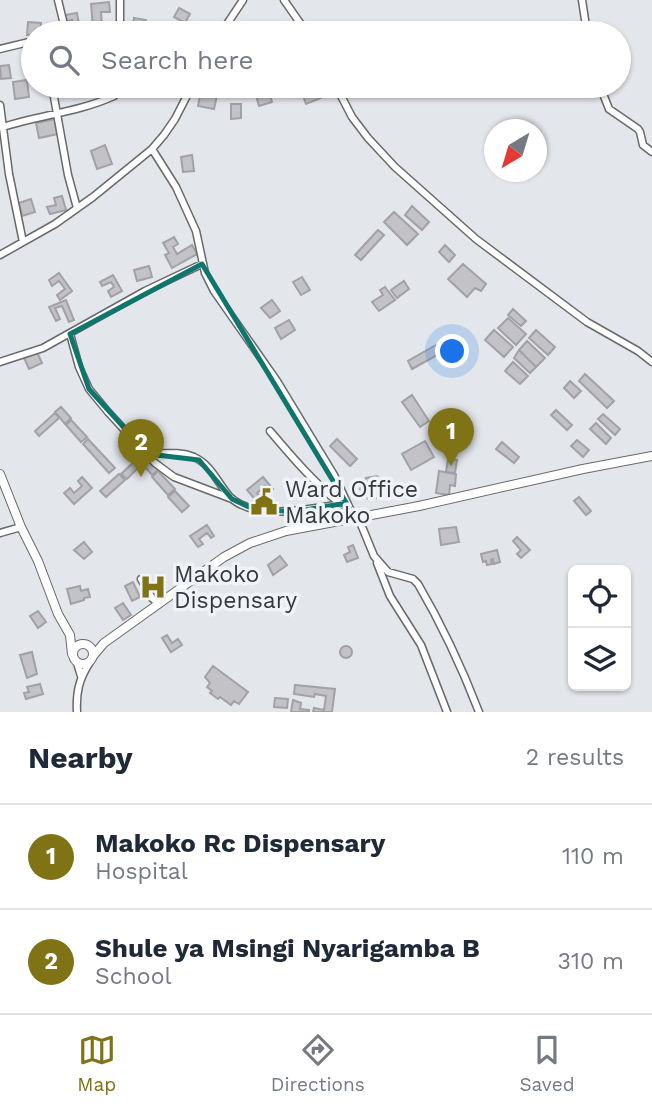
<!DOCTYPE html>
<html lang="en">
<head>
<meta charset="utf-8">
<style>
  body { margin:0; font-family:"Work Sans",sans-serif; background:#f6f6f7; color:#1f2937 }
  .controls { position:absolute; right:21px; bottom:21px; display:grid; overflow:hidden; border-radius:10px; box-shadow:0 2px 5px #0004 }
  .controls button { width:63px; height:63px; display:grid; place-items:center; padding:0; border:0; border-bottom:2px solid #e0e1e3; background:#fff; color:#1f2937; font:35px sans-serif }
  .compass { position:absolute; left:484px; top:119px; width:63px; height:63px; border-radius:50%; background:#fff; box-shadow:0 2px 5px #0004; rotate:218deg }
  .you { position:absolute; left:453px; top:352px; width:24px; height:24px; margin:-18px; border:5px solid #fff; border-radius:50%; background:#1a73e8; box-shadow:0 0 0 10px #1a73e833 }
  .badge { display:grid; place-items:center; width:46px; height:46px; border-radius:50%; background:#7f7315; color:#fff; font-size:23px; font-weight:700 }
  .pin { position:absolute; translate:-50% -58px; filter:drop-shadow(0 2px 4px #0008) }
  .pin::after { content:''; position:absolute; top:37px; width:24px; height:21px; background:inherit; clip-path:polygon(0 0,100% 0,50% 100%) }
  .list { margin:0; padding:0; list-style:none }
  h2 { display:flex; justify-content:space-between; align-items:center; height:91px; margin:0; padding:0 28px; font-size:30px }
  h2 small { font-size:23px; font-weight:400; color:#747a83 }
  .list li { display:grid; grid-template-columns:46px 1fr auto; gap:21px; align-items:center; box-sizing:border-box; height:105px; padding:0 28px; border-top:2px solid #e0e1e3 }
  .list b { display:block; font-size:26px; white-space:nowrap }
  .list p { margin:0; font-size:23px; white-space:nowrap; color:#747a83 }
  .list em { font-size:23px; font-style:normal; color:#747a83 }
  .icon { flex:none; width:38px; height:38px; fill:none; stroke:currentColor; stroke-width:2; stroke-linecap:round; stroke-linejoin:round }
  .map { position:relative; flex:none; width:652px; height:712px; overflow:hidden }
  .search { position:absolute; background:#fff; box-shadow:0 2px 5px #0004; left:21px; right:21px; top:21px; height:77px; display:flex; align-items:center; gap:18px; box-sizing:border-box; padding:0 24px; border-radius:38px; color:#747a83; font-size:26px }
  .sheet { height:301px; background:#fff }
  nav { display:flex; justify-content:space-around; align-items:center; box-sizing:border-box; height:98px; border-top:2px solid #e0e1e3; background:#fff; font-size:19px; color:#747a83 }
  nav a { display:grid; justify-items:center; gap:4px }
  nav .on { color:#7f7315 }
  .map>svg:first-child { display:block }
</style>
</head>
<body>
<div class="map">
<svg width="652" height="712" viewBox="0 0 652 712">
  <rect width="100%" height="100%" fill="#e3e6eb"/>
  <!-- building -->
  <path fill="#c2c2c7" stroke="#a1a1a6" stroke-width="2" d="M109,2L110,12H101L102,27H93L91,4Z
    M179,8L190,14L185,23L174,17Z
    M77,13L80,30L74,31L72,20L67,21L65,15Z
    M134,18L146,20L144,33L132,32Z
    M28,22L41,23L40,33H33V35H27Z
    M9,65L11,78L1,79L0,66Z
    M27,80L29,97L15,99L13,82Z
    M212,86H219L214,109L198,106L201,90L210,92Z
    M299,86H317L321,98L306,104L302,93L309,91L308,87L301,89Z
    M268,88L272,102L259,106L255,92Z
    M231,104H241V118L231,119Z
    M55,119L58,134L39,138L36,123Z
    M105,145L112,164L97,169L91,151Z
    M192,155L194,171L183,172L181,157Z
    M62,196L66,210L50,214L47,207L56,205L54,198Z
    M31,199L35,212L22,216L19,203Z
    M412,206L429,222L422,230L405,215Z
    M394,212L418,234L407,245L384,222Z
    M378,230L384,235L361,260L355,255Z
    M174,237L178,244L173,247L177,254L192,245L197,254L172,268L165,255L169,253L163,243Z
    M445,245L455,255L449,262L439,252Z
    M463,264L486,284L481,291L475,288L467,297L448,279Z
    M149,266L152,277L137,281L134,270Z
    M59,273L72,291L60,300L57,295L65,289L59,281L52,286L49,280Z
    M113,275L122,291L111,297L108,291L114,287L111,282L102,286L100,282Z
    M302,277L310,290L301,295L293,282Z
    M404,281L409,289L397,298L391,290Z
    M385,287L395,300L379,311L372,302L383,295L380,290Z
    M66,300L74,320L69,322L62,306L55,308L60,319L56,321L49,307Z
    M272,300L280,311L270,318L261,308Z
    M513,309L526,321L521,326L508,315Z
    M508,318L526,334L516,345L498,328Z
    M289,320L295,330L281,339L275,328Z
    M494,330L513,347L504,357L485,340Z
    M536,330L555,347L548,355L529,338Z
    M527,341L545,358L536,367L519,350Z
    M436,345L441,353L412,369L408,361Z
    M519,350L536,367L530,373L514,358Z
    M37,352L42,363L29,369L24,358Z
    M513,362L528,376L520,384L505,371Z
    M585,374L614,401L607,408L579,381Z
    M570,381L581,391L574,398L564,388Z
    M412,395L429,421L420,427L402,402Z
    M61,407L71,418L65,424L55,412Z
    M556,410L572,425L567,430L551,415Z
    M55,413L59,418L39,436L35,431Z
    M603,414L620,429L615,435L598,419Z
    M71,420L87,437L81,442L66,425Z
    M596,423L611,438L606,444L590,429Z
    M88,439L115,468L109,473L83,444Z
    M337,439L357,459L350,466L330,446Z
    M577,440L589,450L583,457L571,446Z
    M425,441L434,457L411,470L402,454Z
    M502,442L519,457L514,463L496,449Z
    M143,454L158,470L152,475L138,459Z
    M448,459L457,460L455,473L446,472Z
    M136,460L141,465L127,479L121,474Z
    M158,471L175,489L168,495L152,477Z
    M439,471L456,474L455,486L450,485L449,495L436,493Z
    M119,474L125,480L106,497L100,491Z
    M377,476L385,487L380,498L368,499L365,495L362,498L358,494L362,491L360,489L366,478Z
    M82,477L92,488L74,504L64,493L70,488L74,493L82,486L78,481Z
    M263,477L273,489L270,492L265,486L257,493L261,498L257,502L247,490Z
    M175,491L189,506L182,512L168,497Z
    M579,497L591,511L586,515L574,501Z
    M207,525L214,536L211,538L207,533L199,539L203,544L198,547L190,536Z
    M456,527L459,542L441,545L439,529Z
    M517,537L530,550L521,558L517,554L521,550L513,541Z
    M84,542L92,552L84,559L74,550Z
    M353,545L358,558L347,562L344,555L350,552L348,547Z
    M497,550L500,562L494,564L493,559L491,560L492,564L487,565L486,561L483,562L481,554Z
    M280,556L287,565L273,575L268,565Z
    M133,582L140,597L132,601L125,586Z
    M80,586L81,591L88,589L90,597L84,598V600L71,604L67,589Z
    M123,603L131,615L123,620L115,608Z
    M38,611L46,622L38,628L30,616Z
    M167,635L172,643L178,639L182,645L171,652L162,638Z
    M340 652a6 6 0 1 1 12 0a6 6 0 1 1-12 0Z
    M32,652L37,674L27,678L20,655Z
    M213,666L248,692L239,704L234,701L231,705L220,697L218,699L210,693L212,691L207,687L210,683L205,677Z
    M40,684L43,694L26,699L24,693L29,692L27,687Z
    M295,685L335,689L332,712H313L314,708L324,710L326,696L315,694L314,697L294,694Z
    M275,698L288,699L287,708L274,707Z
    M293,700L301,703L300,709L309,710V712H291Z"/>
  <g fill="none" stroke-linecap="round" stroke-linejoin="round">
    <!-- minor casing -->
    <g stroke="#67696d" stroke-width="9">
      <path id="minor" d="M58,0L66,33
        M120,0V33
        M284,0L307,33
        M582,0L587,33
        M72,33L120,28
        M221,33L243,0
        M0,49L33,41
        M52,86L68,175L77,208
        M336,86L352,117L368,138L395,167L476,239L587,322L638,351L652,362
        M600,86L609,109L638,129L640,132L643,145L652,152
        M0,105L9,174L23,242
        M3,127C40,115 79,112 114,96L118,86
        M152,149L176,187L196,231L205,273L214,291L277,381L334,475L350,509L358,517L374,556L388,572L413,579L418,584C442,625 462,668 479,712
        M0,255L55,224L93,197L152,149L164,135L175,119L192,86
        M70,334L79,367L89,389L108,412L155,463L174,477L232,499
        M0,362L43,348L145,291L202,264
        M270,431C292,457 315,484 342,505
        M141,453C158,455 177,450 194,457C212,465 218,484 230,497C254,521 312,509 341,504
        M0,533L21,527
        M377,563L390,596L421,645L447,712
        M141,579L152,598L159,604
        M77,663L81,676
        M77,712C76,692 79,679 90,662"/>
    </g>
    <!-- tertiary casing -->
    <g stroke="#67696d" stroke-width="10">
      <path id="tertiary" d="M0,474L21,527L38,561L58,614L70,635L72,654
        M73 654a10 10 0 1 1 20 0a10 10 0 1 1-20 0Z
        M93,656L104,643L224,557L250,543L286,531L419,506L583,469L652,456"/>
    </g>
    <!-- minor -->
    <use href="#minor" stroke="#fff" stroke-width="6"/>
    <!-- tertiary -->
    <use href="#tertiary" stroke="#fff" stroke-width="8"/>
  </g>
  <!-- marked area -->
  <path fill="none" stroke="#0f766e" stroke-width="5" stroke-linejoin="round" d="M202,264L350,509L341,504L293,512L251,508L232,499L199,460L148,454L89,389L70,334Z"/>
  <!-- icons -->
  <defs>
    <g id="civic-bare" transform="scale(2.1)"><path d="M-.6-6.5H3V-4.5H.6V-3L4-1V1h2V6H-6V1h2V-1L-.6-3ZM-1.2 2.5V6h2.4V2.5Z" fill="#7f7315" stroke="#f0f3f8" stroke-width="2.5" paint-order="stroke"/></g>
    <g id="hospital-bare" transform="scale(2.1)"><path d="M-5-5h3v3.5h4V-5h3V5h-3V1.5h-4V5h-3Z" fill="#7f7315" stroke="#f0f3f8" stroke-width="2.5" paint-order="stroke"/></g>
  </defs>
  <g fill-rule="evenodd">
    <use href="#civic-bare" x="264" y="502"/>
    <use href="#hospital-bare" x="153" y="587"/>
  </g>
  <g text-anchor="middle" stroke-width="7" stroke-linejoin="round" paint-order="stroke">
    <!-- poi labels -->
    <g font-size="23" fill="#37383a" stroke="#f0f3f8" text-anchor="start">
      <text x="285" y="497">Ward Office<tspan x="285" dy="26">Makoko</tspan></text>
      <text x="174" y="582">Makoko<tspan x="174" dy="26">Dispensary</tspan></text>
    </g>
  </g>
</svg>
<div class="controls">
<button><svg class="icon" aria-label="locate" viewBox="0 0 24 24"><circle cx="12" cy="12" r="6"/><path d="M12 2v4M12 18v4M2 12h4M18 12h4"/></svg></button>
<button><svg class="icon" aria-label="layers" viewBox="0 0 24 24"><path d="M12 4l9 5-9 5-9-5zM3 14l9 5 9-5"/></svg></button>
</div>
<svg class="compass" viewBox="-18 -18 36 36"><path d="M0-13l5 13h-10z" fill="#e53935"/><path d="M0 13l5-13h-10z" fill="#747a83"/></svg>
<div class="you"></div>
<div class="pin badge" style="left:451px;top:466px">1</div>
<div class="pin badge" style="left:141px;top:477px">2</div>
<div class="search"><svg class="icon" aria-label="search" viewBox="0 0 24 24"><circle cx="10" cy="10" r="6"/><path d="M15 15l6 6"/></svg>Search here</div>
</div>
<section class="sheet">
<h2>Nearby<small>2 results</small></h2>
<ul class="list">
<li><span class="badge">1</span><div><b>Makoko Rc Dispensary</b><p>Hospital</p></div><em>110 m</em></li>
<li><span class="badge">2</span><div><b>Shule ya Msingi Nyarigamba B</b><p>School</p></div><em>310 m</em></li>
</ul>
</section>
<nav>
<a class="on"><svg class="icon" aria-label="map" viewBox="0 0 24 24"><path d="M3 6l6-2 6 2 6-2v14l-6 2-6-2-6 2zM9 4v14M15 6v14"/></svg>Map</a>
<a><svg class="icon" aria-label="directions" viewBox="0 0 24 24"><path d="M12 3l9 9-9 9-9-9zM9 14v-3h6M13 9l2 2-2 2"/></svg>Directions</a>
<a><svg class="icon" aria-label="saved" viewBox="0 0 24 24"><path d="M7 4h10v16l-5-4-5 4z"/></svg>Saved</a>
</nav>
</body>
</html>
